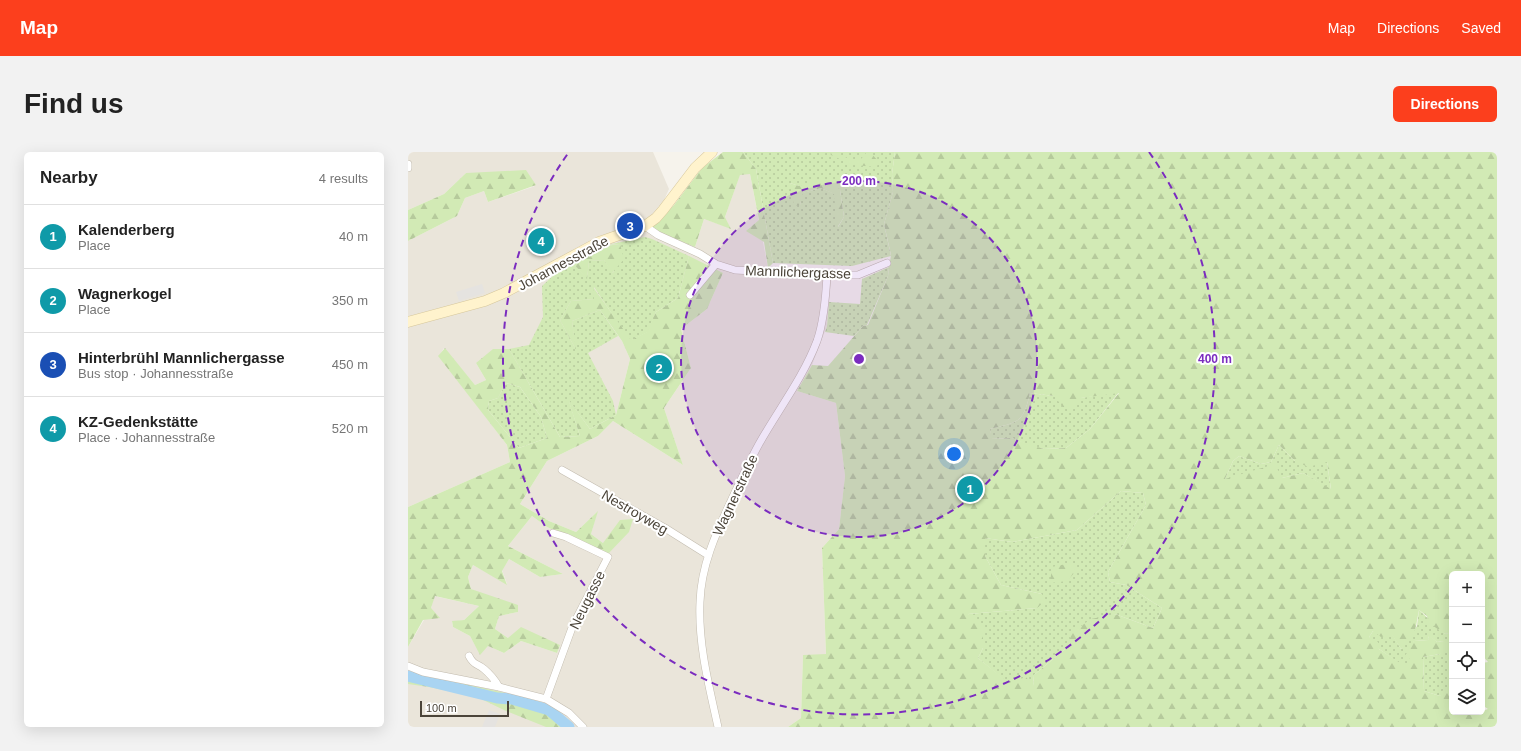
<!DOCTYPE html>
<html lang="en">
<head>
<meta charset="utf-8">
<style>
  body { margin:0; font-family:Arial,sans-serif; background:#f2f2f2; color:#222 }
  .controls { position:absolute; right:12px; bottom:12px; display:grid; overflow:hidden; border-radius:6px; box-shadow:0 4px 16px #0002 }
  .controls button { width:36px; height:36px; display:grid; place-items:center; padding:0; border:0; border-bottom:1px solid #e0e0e0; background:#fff; color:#222; font:20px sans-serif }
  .scale { position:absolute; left:12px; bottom:10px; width:89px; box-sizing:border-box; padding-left:4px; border:2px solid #4b4439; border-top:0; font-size:11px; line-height:14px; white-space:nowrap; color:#4b4439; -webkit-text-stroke:3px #fff; paint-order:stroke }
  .you { position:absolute; left:546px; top:302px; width:14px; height:14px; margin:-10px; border:3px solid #fff; border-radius:50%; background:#1a73e8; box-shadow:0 0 0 6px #1a73e833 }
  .badge { display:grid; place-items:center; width:26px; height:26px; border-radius:50%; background:#fc3f1d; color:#fff; font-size:13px; font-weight:700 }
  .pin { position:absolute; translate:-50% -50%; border:2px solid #fff; box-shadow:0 1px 4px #0006 }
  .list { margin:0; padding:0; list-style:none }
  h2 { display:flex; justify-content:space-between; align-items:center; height:52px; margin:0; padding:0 16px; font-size:17px }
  h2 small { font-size:13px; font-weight:400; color:#767676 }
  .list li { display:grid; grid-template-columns:26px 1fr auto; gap:12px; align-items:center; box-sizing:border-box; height:64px; padding:0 16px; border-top:1px solid #e0e0e0 }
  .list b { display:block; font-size:15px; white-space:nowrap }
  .list p { margin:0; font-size:13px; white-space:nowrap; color:#767676 }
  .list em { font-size:13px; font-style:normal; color:#767676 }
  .icon { flex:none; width:22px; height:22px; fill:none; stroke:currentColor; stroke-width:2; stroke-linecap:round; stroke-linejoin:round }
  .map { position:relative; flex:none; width:1089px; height:575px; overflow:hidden; border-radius:6px }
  header { display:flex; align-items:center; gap:24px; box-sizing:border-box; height:56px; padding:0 20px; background:#fc3f1d; color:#fff }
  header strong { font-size:19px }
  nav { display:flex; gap:22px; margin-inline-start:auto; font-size:14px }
  .intro { display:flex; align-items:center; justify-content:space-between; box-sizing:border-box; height:96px; padding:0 24px }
  h1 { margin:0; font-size:28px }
  .button { padding:10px 18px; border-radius:6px; background:#fc3f1d; color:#fff; font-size:14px; font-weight:700 }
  main { display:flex; gap:24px; padding:0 24px }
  aside { flex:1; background:#fff; border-radius:6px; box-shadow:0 4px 16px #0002 }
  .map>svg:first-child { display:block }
</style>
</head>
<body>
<header>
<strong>Map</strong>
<nav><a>Map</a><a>Directions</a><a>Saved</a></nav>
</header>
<div class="intro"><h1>Find us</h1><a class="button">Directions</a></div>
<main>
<aside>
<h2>Nearby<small>4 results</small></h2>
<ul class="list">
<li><span class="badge" style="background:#0f9aa8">1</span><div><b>Kalenderberg</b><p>Place</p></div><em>40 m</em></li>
<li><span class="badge" style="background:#0f9aa8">2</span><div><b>Wagnerkogel</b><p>Place</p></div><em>350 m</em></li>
<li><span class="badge" style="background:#1a4fb4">3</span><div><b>Hinterbrühl Mannlichergasse</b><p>Bus stop · Johannesstraße</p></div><em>450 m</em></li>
<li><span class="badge" style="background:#0f9aa8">4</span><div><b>KZ-Gedenkstätte</b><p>Place · Johannesstraße</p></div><em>520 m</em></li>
</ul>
</aside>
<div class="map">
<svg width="1089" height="575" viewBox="0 0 1089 575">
  <defs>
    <pattern id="green-dots" width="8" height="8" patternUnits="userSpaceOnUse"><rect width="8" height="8" fill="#d2eab5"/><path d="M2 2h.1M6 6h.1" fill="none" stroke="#b6ca9c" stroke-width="1.8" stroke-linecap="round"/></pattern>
    <pattern id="forest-firs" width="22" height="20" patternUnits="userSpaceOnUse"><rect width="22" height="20" fill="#d2eab5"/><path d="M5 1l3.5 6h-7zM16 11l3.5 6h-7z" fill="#b6ca9c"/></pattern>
  </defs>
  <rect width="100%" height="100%" fill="#f6f3ec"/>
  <!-- residential -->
  <path fill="#eae5da" d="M0,0H245L261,37L244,75L287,95L296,67L322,76L317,65L332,22H342L360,116L424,118L419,174L404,213L389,239L428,251L437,324L431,377L414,396L418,503H395L393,566L380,575H0V495L23,456L26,444L71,454L56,468L44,470L45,475L62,484L72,502L80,494L96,501L113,489L149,501L152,493L100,486L87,477L91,464L110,460L63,437L60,425L65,413L99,432L94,418L101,407L132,425L155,422L100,394L124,364L139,375L195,391L183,382L189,360L168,380L141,369L112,352L139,309L190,284L205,269L275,313L256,256L283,216L273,177L299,157L315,121L192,158L214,189L222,207L208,263L68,211L78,228L67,233L36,196L31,204L99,293L102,310L0,355V89L49,64L57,46L76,39L80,50L127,34L58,21L36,42L0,58Z"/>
  <!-- green -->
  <path fill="url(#green-dots)" fill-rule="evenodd" d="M335,0H487L484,22L485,40L476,72L483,104L444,114L365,111L348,17ZM382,31L391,34L432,38L436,65L430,75L427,42L413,36L394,41L392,53Z
    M237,85L244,87L281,104L270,146L248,160L240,180L222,189L186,135V147L163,149L152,168L167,196L164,169L192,158L210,184L180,201L205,249L208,263L182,277L161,249L172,284L152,285L101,197L121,193L135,165L134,134L146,123L165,111L179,126L181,109L196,108L205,121L212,92L199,93Z
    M481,115L480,124L459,173L455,174L446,184L417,180L419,174L421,150L452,152L454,127Z
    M98,231L112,235L133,265L139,286L111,296L80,258L81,249L90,246Z
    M711,240L682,277L658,296L636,297L626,295L604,286L583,287L582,277C611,270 615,271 622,241L646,244L672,246Z
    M871,293L887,309L919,310L923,338L895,321L874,326L817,327L825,309L831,304L853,312L863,310Z
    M713,339L735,341L738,353L700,420L702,430L718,433L754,456L745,476L707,462L662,493L626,523L625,534L601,532L570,506L575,496L560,462L629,456L634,442L593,433L577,404V386L604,390L669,378Z
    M1011,458L1037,482L1044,480V538L1042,535L1032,544L1016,539L1015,505L1032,502L1036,489L1029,490L1021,484L1020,488L1006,489L1002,507V511H991L971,497L961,485L965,479L984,482L993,497L1009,474Z"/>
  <!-- forest -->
  <path fill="url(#forest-firs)" fill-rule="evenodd" d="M315,0H335L348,17L365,111L360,116L356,90L338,79L351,68L342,22L332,23L317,65L323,77L296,67L287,95L252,81L244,75L266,53L294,16Z
    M421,0H430L431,2L443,8L453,7L459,0H462L470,9L469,15L445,13L423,3Z
    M487,0H1089V575H380L393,566L395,503L418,502L414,396L431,377L437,324L428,251L389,239L404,213L420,214L455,174L460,173L480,124L481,115L483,103L476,72L485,40L484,22ZM622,241L646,244L655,255H666L673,246L711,241L682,277L658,296L636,297L626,294L604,286L584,287L582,277C611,270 615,271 622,241ZM871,293L887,309L900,315L919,310L923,337L895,321L874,326L867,312L817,327L825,309L831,304L853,312L863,310ZM713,339L735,341L738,353L700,420L702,430L718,433L754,456L745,476L707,462L683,467L662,482V493L626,523L625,534L618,525L601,531L570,506L575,496V476L560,462L629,456L636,450L634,442L593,433L577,404V386L604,390L669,378ZM1044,422H1074V503L1080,510L1074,511V553L1080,557L1074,559V560L1057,563L1056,560H1044V538L1042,535L1036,536L1032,544L1016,539L1015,505L1032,502L1039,497L1040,491L1036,489L1029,490L1021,483L1020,488L1006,489L997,504L1002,507V511H992L971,497L970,490L961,485L965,479L973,485L984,483L993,497C1009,483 1007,477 1011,458L1019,464L1021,471L1037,482L1044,480Z
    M118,18L128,33L80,50L76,39L57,46L49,64L0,89V58L36,42L58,21Z
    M408,28L426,29L432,38L436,65L429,76L426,42L413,36L395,41L392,53L386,54L382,31L391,34Z
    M212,92L216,107L204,121L196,108L181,109L179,127L165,111C181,100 192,94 212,92Z
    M281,104L315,121L299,157L273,177L283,216L256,256L275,313L205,269L190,284L139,309L112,352L141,369L168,380L190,359L183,382L195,391L212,368L225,367L221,380L200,402L139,375L124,364L100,394L155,422L132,425L101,407L94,419L99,433L65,413L60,425L63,437L110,453V460L91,464L87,477L100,486L113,475L152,493L149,501L113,489L96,501L80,494L72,503L62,484L45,475L44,469L56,468L71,454L27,444L23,456L32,466L15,468L0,495V355L102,310L99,293L30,204L37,196L67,233L78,228L68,211L85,197H101L152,285L172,284L160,247L182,277L208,263L222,207L214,189L192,158L164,169L168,198L152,168L163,149L186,147L185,135L223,188L239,180L248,160L270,146ZM98,231L112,235L133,265L139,286L111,296L80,258L81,249L90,246Z
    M663,411L668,419L659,429L642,431L644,415Z
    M0,519L107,543L148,557L166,575H138L98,559L69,545L21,535L0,532Z"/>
  <!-- parking -->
  <path fill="#e5e3e0" d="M74,132L77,141L51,149L48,140Z
    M81,558L92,562L87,575H74Z"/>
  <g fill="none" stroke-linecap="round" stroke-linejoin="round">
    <!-- river -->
    <path stroke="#a9d4f2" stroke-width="11" d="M0,524L89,546L104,547L141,558L161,575"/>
    <!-- minor casing -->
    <g stroke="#c2bbae" stroke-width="8">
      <path id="minor" d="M0,12V16
        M237,74L250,83L292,102L308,112L327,118L419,123H450L479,111
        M282,143L308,112
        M154,318L257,376L300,403
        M61,504C66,514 69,511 76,517C82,522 87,528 91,535
        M0,514L15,520L91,535L138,547L161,561L175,575
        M138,547L165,473L200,405L158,385L145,381
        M310,575C301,534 290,492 292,450C293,414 308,381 323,349C332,330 341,310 351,292C370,258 395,226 409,189C415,172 418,142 419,123"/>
    </g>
    <!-- secondary casing -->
    <g stroke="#d6c79b" stroke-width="11">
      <path id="secondary" d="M0,170L77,149L96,141L191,90L237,74L248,66L255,58L287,16L304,0"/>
    </g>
    <!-- minor -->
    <use href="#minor" stroke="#fff" stroke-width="7"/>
    <!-- secondary -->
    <use href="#secondary" stroke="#fff3cd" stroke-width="10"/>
  </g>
  <!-- distance rings -->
  <circle cx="451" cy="207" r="178" fill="#7b2cbf" fill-opacity=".12"/>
  <g fill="none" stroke="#7b2cbf" stroke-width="2" stroke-dasharray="7 5">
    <circle cx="451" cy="207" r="178"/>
    <path d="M741 0A356 356 0 1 1 161 0"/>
  </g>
  <g text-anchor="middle" stroke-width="4" stroke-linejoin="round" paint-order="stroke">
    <!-- street labels -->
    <g font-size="14" fill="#4b4439" stroke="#fff">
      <text transform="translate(155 111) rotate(-28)" y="5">Johannesstraße</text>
      <text transform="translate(390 120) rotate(2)" y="5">Mannlichergasse</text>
      <text transform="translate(327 343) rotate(-65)" y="5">Wagnerstraße</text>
      <text transform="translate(227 360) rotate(30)" y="5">Nestroyweg</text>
      <text transform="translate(179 448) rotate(-64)" y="5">Neugasse</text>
    </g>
  </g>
  <circle cx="451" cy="207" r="6" fill="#7b2cbf" stroke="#fff" stroke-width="2"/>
  <g font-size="12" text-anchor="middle" font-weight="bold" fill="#7b2cbf" stroke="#fff" stroke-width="4" stroke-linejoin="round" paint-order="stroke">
    <text x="451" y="33">200 m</text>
    <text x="807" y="211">400 m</text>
  </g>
</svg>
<div class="controls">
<button>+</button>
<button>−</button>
<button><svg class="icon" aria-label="locate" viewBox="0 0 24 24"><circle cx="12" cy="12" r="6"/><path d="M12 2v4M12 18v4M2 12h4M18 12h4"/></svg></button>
<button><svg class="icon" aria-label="layers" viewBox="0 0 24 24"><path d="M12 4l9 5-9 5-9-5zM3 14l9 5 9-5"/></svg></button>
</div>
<div class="scale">100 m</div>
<div class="you"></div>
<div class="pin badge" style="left:562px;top:337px;background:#0f9aa8">1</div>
<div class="pin badge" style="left:251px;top:216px;background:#0f9aa8">2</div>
<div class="pin badge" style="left:222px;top:74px;background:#1a4fb4">3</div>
<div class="pin badge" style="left:133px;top:89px;background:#0f9aa8">4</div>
</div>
</main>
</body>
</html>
